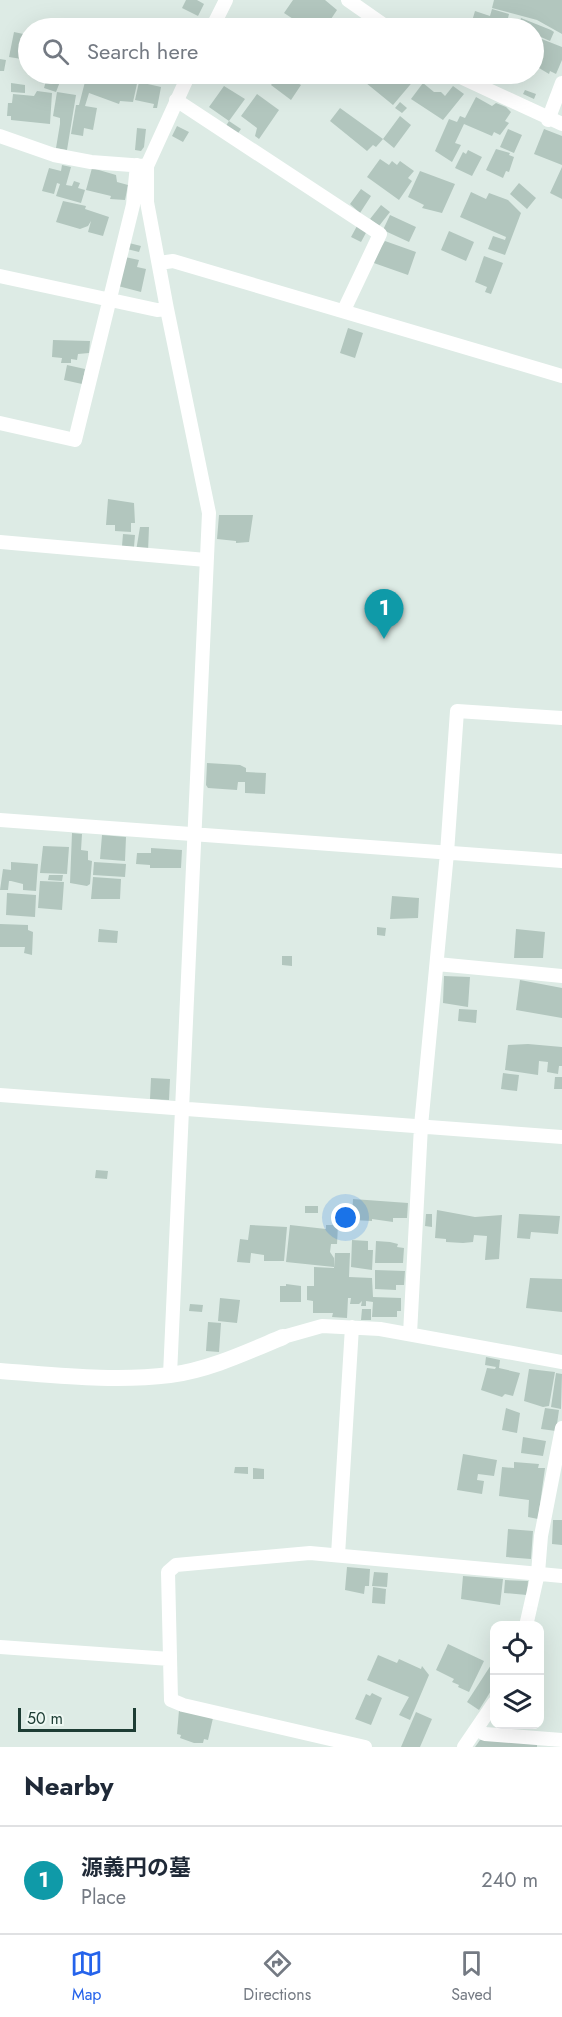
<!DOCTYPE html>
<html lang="en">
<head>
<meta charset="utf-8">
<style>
  body { margin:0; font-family:Jost,"Noto Sans JP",sans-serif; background:#f2f2f3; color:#1f2937 }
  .controls { position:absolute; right:18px; bottom:18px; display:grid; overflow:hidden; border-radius:12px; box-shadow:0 6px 24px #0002 }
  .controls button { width:54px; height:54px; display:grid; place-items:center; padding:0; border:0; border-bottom:2px solid #e0e1e3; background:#fff; color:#1f2937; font:30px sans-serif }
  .scale { position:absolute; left:18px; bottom:15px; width:118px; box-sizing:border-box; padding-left:6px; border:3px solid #1d3d34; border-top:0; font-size:16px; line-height:21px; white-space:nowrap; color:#1d3d34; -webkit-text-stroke:4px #eef8f3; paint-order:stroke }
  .you { position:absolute; left:346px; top:1218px; width:21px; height:21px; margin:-15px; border:4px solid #fff; border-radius:50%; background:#1a73e8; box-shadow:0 0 0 9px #1a73e833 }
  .badge { display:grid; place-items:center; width:39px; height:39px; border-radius:50%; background:#2563eb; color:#fff; font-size:20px; font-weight:700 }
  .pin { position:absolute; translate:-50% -50px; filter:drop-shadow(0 2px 3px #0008) }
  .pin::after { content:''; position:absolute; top:32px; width:21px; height:18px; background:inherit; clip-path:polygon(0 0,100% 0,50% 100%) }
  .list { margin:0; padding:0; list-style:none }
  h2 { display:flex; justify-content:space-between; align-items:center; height:78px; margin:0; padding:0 24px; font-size:26px }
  h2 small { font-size:20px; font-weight:400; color:#747a83 }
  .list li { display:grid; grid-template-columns:39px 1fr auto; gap:18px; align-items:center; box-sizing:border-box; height:108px; padding:0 24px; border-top:2px solid #e0e1e3 }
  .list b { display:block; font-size:22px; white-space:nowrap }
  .list p { margin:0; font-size:20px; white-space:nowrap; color:#747a83 }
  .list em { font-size:20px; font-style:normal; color:#747a83 }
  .icon { flex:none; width:33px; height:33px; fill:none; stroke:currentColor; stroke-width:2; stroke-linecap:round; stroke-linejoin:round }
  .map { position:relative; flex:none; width:562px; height:1747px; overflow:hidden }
  .search { position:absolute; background:#fff; box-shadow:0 6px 24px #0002; left:18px; right:18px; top:18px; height:66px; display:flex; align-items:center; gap:15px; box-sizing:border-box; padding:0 21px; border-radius:33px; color:#747a83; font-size:22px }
  .sheet { height:186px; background:#fff }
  nav { display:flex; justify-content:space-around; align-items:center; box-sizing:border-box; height:84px; border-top:2px solid #e0e1e3; background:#fff; font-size:16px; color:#747a83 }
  nav a { display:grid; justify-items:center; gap:3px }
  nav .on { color:#2563eb }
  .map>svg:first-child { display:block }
</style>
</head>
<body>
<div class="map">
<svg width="562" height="1747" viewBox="0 0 562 1747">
  <rect width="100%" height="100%" fill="#ddebe5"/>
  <!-- building -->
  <path fill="#b2c6be" d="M186,0H197L204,4L198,16L182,8Z
    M293,0H325L337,10L325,28H307L284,13Z
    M494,0H562V34L537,20L492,8Z
    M492,9L509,14L508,18L520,22L521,18L551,30L554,32L550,41L534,34V28H470L475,11L490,16Z
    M14,32L28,35V60L9,57Z
    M534,36L562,47V60L556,74L550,71L549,74L534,65Z
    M0,59L6,60L4,71H0Z
    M48,74H63L56,92L44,88Z
    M87,74H133L132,78L138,79L133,102L120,101L119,104L89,93L85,106L97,108L93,130L84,128L83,136L71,134L76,105H79Z
    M280,74H295L291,79L301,85L291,100L271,85Z
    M355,74H412L410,76L415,79L393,105Z
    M461,74H487L482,84Z
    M139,82L161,87L157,108H153L154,104L135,100Z
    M11,83L25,85V93L11,92Z
    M423,83L434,92H441L445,96L453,86L464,94L443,120L411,99Z
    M224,86L245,99L229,121L209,107Z
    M525,90L536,94L534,99L523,94Z
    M37,91L52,93L50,124L11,120V116H7L8,103H12L13,94L34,96Z
    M57,92L76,95L67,150L56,148L60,124V118L53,116Z
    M257,94L279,110L259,139L255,136L257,128L241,116Z
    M476,97L492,106L496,103L506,107L511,112L505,121L509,123L500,135L494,132L492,136L464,124L455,143L461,145L452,162L435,151L449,119L457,122L460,116L465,118Z
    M400,102L407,108L402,113L395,108Z
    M340,108L383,139L376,147L373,145L367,151L330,121Z
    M400,116L411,125L394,148L383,139Z
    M229,121L241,129L236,136L224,129Z
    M177,126L189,132L183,142L172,136Z
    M137,128L146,129L144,147L141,151L135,150Z
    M508,129L522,135L514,153L500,147Z
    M544,129L562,136V165L534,154Z
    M496,149L510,153L509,155L514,157L509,172L506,171L503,178L486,170Z
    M468,150L482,157L472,176L455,168L463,152L466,154Z
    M380,159L389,165L392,161L397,165L400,161L414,171L408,178L412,181L399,200L367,177Z
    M62,165L71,167L66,185L72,186L74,181L80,183L78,188L85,190L81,203L56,196L60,184L57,183L54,194L42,191L49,168L61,171Z
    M562,167V199L550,193Z
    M92,168L116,175L117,182L128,185L125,200L110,199L111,196L86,190Z
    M420,171L455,184L442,213L422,208L424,205L408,197Z
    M519,183L536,198L527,209L510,194Z
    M361,189L371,196L360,213L350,204Z
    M471,192L486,199L489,193L508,200L521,213L505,255L488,249L493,236L505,240L506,237L460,217Z
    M63,201L86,206L85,209L109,217L103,236L88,232L91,221L88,226L80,229L56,222Z
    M381,205L390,212L379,226L370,219Z
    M390,215L416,227L409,242L383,230Z
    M357,226L367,231L361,242L351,237Z
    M449,231L474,242L466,261L441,250Z
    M385,241L416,252L408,275L371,262Z
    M129,243L141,246L139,252L127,249Z
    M484,256L503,263L491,294L485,292L487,287L475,282Z
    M125,257L139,260L137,267L146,269L141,292L118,286Z
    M348,328L363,333L355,358L340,353Z
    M53,340L90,341L89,353L78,354L77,360L71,359V363H61L62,358L52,357Z
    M67,365L85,369L82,384L64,380Z
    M108,499L134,503L135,523H131V532L115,531V525H106Z
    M219,515H253L249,542L236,543V541L217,539Z
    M140,527H149L148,552L136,551Z
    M123,534L135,535L134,547L122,546Z
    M207,763L240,765L246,768V772L266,773L265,794L245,793V782H238L237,790L208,788L206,785Z
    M72,833L82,834L81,850L88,851V860L92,861L90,884L87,886L70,883Z
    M102,835L126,837L125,861L100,859Z
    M43,846L69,847L67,874L40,873Z
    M151,848L182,850L181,868H150V865L136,864L137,853H151Z
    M11,862L38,864L36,891L23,890V884L11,881H9L8,890H0L3,869L11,870Z
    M94,862L126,864L125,877L93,875Z
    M49,875H63L62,881L48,880Z
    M93,877L121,879L120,899H91Z
    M40,881L64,882L62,910L38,908Z
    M7,893L36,895L35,917L6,915Z
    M392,896L419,898L418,918L390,919Z
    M0,924L28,925V930L33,932L32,955L24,953L25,947H0Z
    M377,927L386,928L385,936L377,935Z
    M99,929L118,931L117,943L98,942Z
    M516,929L545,932L543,958H514Z
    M282,956H292V966L282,965Z
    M444,976L470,977L468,1007L443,1003Z
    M520,980L562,988V1018L516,1010Z
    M459,1009L477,1010L476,1023L458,1021Z
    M528,1044L562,1047V1066H559L558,1074L547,1072L548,1062L539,1061L538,1075L505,1070L508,1045Z
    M503,1073L519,1075L517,1091L501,1089Z
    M555,1077H562V1089H554Z
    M151,1078L170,1079L169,1100L150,1099Z
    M96,1170L108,1171L107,1179L95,1178Z
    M353,1199L408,1203L407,1218H393V1222L372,1219V1221L352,1220Z
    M305,1206H318V1213H305Z
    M437,1210L475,1217L502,1215L499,1259L485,1260L487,1236L474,1235L473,1242L463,1243L446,1242V1239L435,1238Z
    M426,1214H432V1227L425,1226Z
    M519,1214L560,1216L558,1234L531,1232L530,1239L517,1238Z
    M250,1225L287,1227L284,1261H264V1255L251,1253L250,1263L237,1262L240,1239L248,1240Z
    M290,1225L326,1229V1225H338L337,1244H331L330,1252L334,1258V1267L286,1262Z
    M352,1240L368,1241V1250H373L372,1270L351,1267Z
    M376,1241L390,1242L398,1244L397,1247L404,1248L403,1263H375Z
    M335,1253H350L349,1277L372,1278L373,1297L401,1298V1311H397V1317H372L373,1302L366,1301V1306H361L362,1301L359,1304H350L351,1298H348L347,1318L332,1317L333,1313H313V1301L307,1300V1286H314V1267L334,1268Z
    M375,1270L405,1271L404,1285H396V1290L375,1289Z
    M530,1278L562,1279V1312L526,1308Z
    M286,1284L301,1286V1302H280V1286H286Z
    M220,1298L240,1300L237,1323L218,1321Z
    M190,1304L203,1305L202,1312L189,1311Z
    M362,1309H371V1320H361Z
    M208,1322L221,1323L219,1352L206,1351Z
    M486,1357L500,1360L499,1368L520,1373L513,1396L505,1394L502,1397L481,1390L487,1368L495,1369L496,1367L485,1365Z
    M529,1369L555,1372L549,1406L543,1407L524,1401Z
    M556,1373L562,1374L561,1409L551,1407Z
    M506,1408L520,1413L517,1433L502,1430Z
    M545,1408L559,1410L556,1431L541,1429Z
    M523,1437L546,1441L543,1456L521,1453Z
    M463,1454L497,1460L494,1476L478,1474L477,1480L484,1481L482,1494L457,1490Z
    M514,1462L539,1464L538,1468H545L538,1519L528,1517L529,1500L499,1496L502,1467L514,1468Z
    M235,1467H248V1474L234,1473Z
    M253,1468L264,1469V1479H253Z
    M553,1520H562V1545L552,1544Z
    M508,1529L533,1531L531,1559L506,1557Z
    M347,1567L370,1569L369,1586H365L364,1594L345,1590Z
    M374,1572L388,1573L387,1587L372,1586Z
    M463,1576L503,1579L500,1605L461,1599Z
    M505,1580L528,1581L527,1595L504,1593Z
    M373,1587L386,1589L385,1604L372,1603Z
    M448,1644L484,1661L469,1692L458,1687L459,1685L452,1682L454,1679L436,1670Z
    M378,1655L397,1663L399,1659L421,1669L422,1666L429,1675L410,1720L399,1715L409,1697L367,1680Z
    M491,1665L494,1667V1686L479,1710L467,1702Z
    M372,1693L382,1698L371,1725L355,1719L366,1694L370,1696Z
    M179,1710L213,1718L208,1740L204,1739L203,1743H194L180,1738L181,1735L177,1734Z
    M416,1712L432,1719L420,1747H401Z
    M480,1740L537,1744V1747H475Z"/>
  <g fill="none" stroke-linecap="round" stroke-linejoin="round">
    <!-- minor -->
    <path stroke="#fff" stroke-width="14" d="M348,0L388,28
      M212,28L226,0
      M454,74L562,124
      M176,100L380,234L344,310
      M548,120L562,83
      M0,136L54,155L91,162L145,166
      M159,263L173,261L562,376
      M0,276L157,310L167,309L147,202V166L189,74
      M167,309L209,513L170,1375
      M0,423L75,440L133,205L137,165
      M0,542L206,560
      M0,820L562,861
      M437,964L562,976
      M0,1095L562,1137
      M410,1334L421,1126L447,853L457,711L562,718
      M283,1337L322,1326L380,1329L562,1362
      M338,1555L352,1327
      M526,1626L538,1573L541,1536L562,1428
      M0,1647L170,1659
      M478,1730L485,1734L562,1740
      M365,1747L183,1705L171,1700L168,1572L176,1565L310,1553L562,1576
      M464,1747L494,1703"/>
    <!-- tertiary -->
    <path stroke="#fff" stroke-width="16" d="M0,1371C56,1375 114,1382 170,1375C209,1370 247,1352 283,1337"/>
  </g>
</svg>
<div class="controls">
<button><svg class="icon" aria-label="locate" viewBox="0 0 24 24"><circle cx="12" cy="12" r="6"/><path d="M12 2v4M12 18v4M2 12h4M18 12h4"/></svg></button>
<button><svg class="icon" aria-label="layers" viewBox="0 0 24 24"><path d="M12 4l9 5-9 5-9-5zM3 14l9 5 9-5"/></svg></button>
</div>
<div class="scale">50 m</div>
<div class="you"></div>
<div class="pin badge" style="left:384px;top:639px;background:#0f9aa8">1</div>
<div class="search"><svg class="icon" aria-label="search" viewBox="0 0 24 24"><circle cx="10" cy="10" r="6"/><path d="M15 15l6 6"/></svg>Search here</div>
</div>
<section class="sheet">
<h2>Nearby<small></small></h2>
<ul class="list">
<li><span class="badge" style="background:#0f9aa8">1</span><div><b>源義円の墓</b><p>Place</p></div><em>240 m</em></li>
</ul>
</section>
<nav>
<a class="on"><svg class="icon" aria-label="map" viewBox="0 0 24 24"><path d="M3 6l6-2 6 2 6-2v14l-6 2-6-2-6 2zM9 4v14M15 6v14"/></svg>Map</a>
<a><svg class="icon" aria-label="directions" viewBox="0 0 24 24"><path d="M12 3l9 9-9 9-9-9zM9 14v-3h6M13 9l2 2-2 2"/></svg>Directions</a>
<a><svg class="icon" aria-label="saved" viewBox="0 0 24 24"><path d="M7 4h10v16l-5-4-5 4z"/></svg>Saved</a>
</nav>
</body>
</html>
